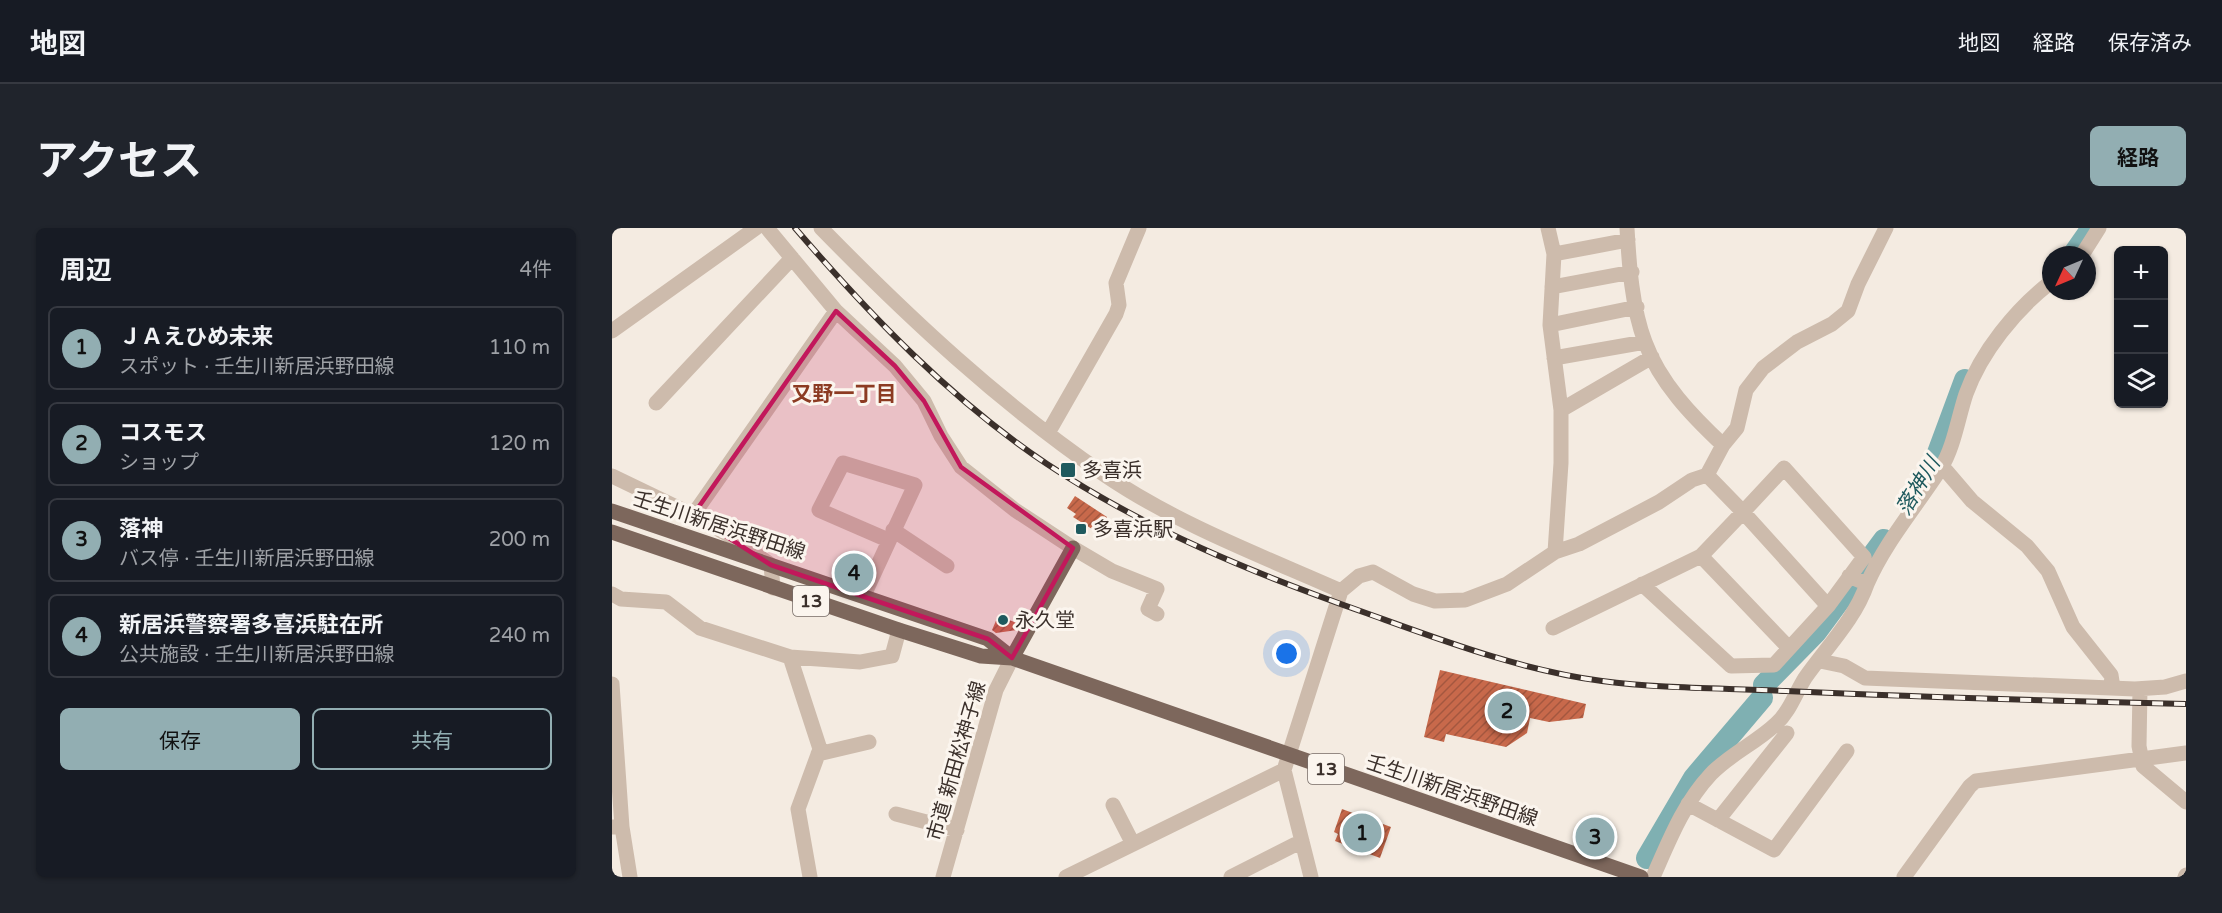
<!DOCTYPE html>
<html lang="ja">
<head>
<meta charset="utf-8">
<style>
  body { margin:0; font-family:"Varela Round","Noto Sans JP",sans-serif; background:#20242c; color:#f1f3f6 }
  .controls { position:absolute; right:18px; top:18px; display:grid; overflow:hidden; border-radius:9px; box-shadow:0 2px 4px #0004 }
  .controls button { width:54px; height:54px; display:grid; place-items:center; padding:0; border:0; border-bottom:2px solid #363941; background:#171b24; color:#f1f3f6; font:30px sans-serif }
  .compass { position:absolute; left:1430px; top:18px; width:54px; height:54px; border-radius:50%; background:#171b24; box-shadow:0 2px 4px #0004; rotate:226deg }
  .you { position:absolute; left:675px; top:426px; width:21px; height:21px; margin:-15px; border:4px solid #fff; border-radius:50%; background:#1a73e8; box-shadow:0 0 0 9px #1a73e833 }
  .badge { display:grid; place-items:center; width:39px; height:39px; border-radius:50%; background:#92aeb2; color:#111; font-size:20px; font-weight:700 }
  .pin { position:absolute; translate:-50% -50%; border:3px solid #fff; box-shadow:0 2px 6px #0006 }
  .list { margin:0; padding:0; list-style:none }
  h2 { display:flex; justify-content:space-between; align-items:center; height:78px; margin:0; padding:0 24px; font-size:26px }
  h2 small { font-size:20px; font-weight:400; color:#9ea1a6 }
  .list li { display:grid; grid-template-columns:39px 1fr auto; gap:18px; align-items:center; box-sizing:border-box; height:84px; margin:0 12px 12px; padding:0 12px; border:2px solid #363941; border-radius:9px }
  .list b { display:block; font-size:22px; white-space:nowrap }
  .list p { margin:0; font-size:20px; white-space:nowrap; color:#9ea1a6 }
  .list em { font-size:20px; font-style:normal; color:#9ea1a6 }
  .actions { display:flex; gap:12px; padding:18px 24px }
  .actions a { flex:1; padding:14px 0; border:2px solid #92aeb2; border-radius:9px; text-align:center; font-size:21px; color:#92aeb2 }
  .actions .main { background:#92aeb2; color:#111 }
  .icon { flex:none; width:33px; height:33px; fill:none; stroke:currentColor; stroke-width:2; stroke-linecap:round; stroke-linejoin:round }
  .map { position:relative; flex:none; width:1574px; height:649px; overflow:hidden; border-radius:9px }
  header { display:flex; align-items:center; gap:36px; box-sizing:border-box; height:84px; padding:0 30px; background:#171b24; border-bottom:2px solid #363941 }
  header strong { font-size:28px }
  nav { display:flex; gap:33px; margin-inline-start:auto; font-size:21px }
  .intro { display:flex; align-items:center; justify-content:space-between; box-sizing:border-box; height:144px; padding:0 36px }
  h1 { margin:0; font-size:42px }
  .button { padding:15px 27px; border-radius:9px; background:#92aeb2; color:#111; font-size:21px; font-weight:700 }
  main { display:flex; gap:36px; padding:0 36px }
  aside { flex:1; background:#171b24; border-radius:9px; box-shadow:0 2px 4px #0004 }
  .map>svg:first-child { display:block }
</style>
</head>
<body>
<header>
<strong>地図</strong>
<nav><a>地図</a><a>経路</a><a>保存済み</a></nav>
</header>
<div class="intro"><h1>アクセス</h1><a class="button">経路</a></div>
<main>
<aside>
<h2>周辺<small>4件</small></h2>
<ul class="list">
<li><span class="badge">1</span><div><b>ＪＡえひめ未来</b><p>スポット · 壬生川新居浜野田線</p></div><em>110 m</em></li>
<li><span class="badge">2</span><div><b>コスモス</b><p>ショップ</p></div><em>120 m</em></li>
<li><span class="badge">3</span><div><b>落神</b><p>バス停 · 壬生川新居浜野田線</p></div><em>200 m</em></li>
<li><span class="badge">4</span><div><b>新居浜警察署多喜浜駐在所</b><p>公共施設 · 壬生川新居浜野田線</p></div><em>240 m</em></li>
</ul>
<div class="actions"><a class="main">保存</a><a>共有</a></div>
</aside>
<div class="map">
<svg width="1574" height="649" viewBox="0 0 1574 649">
  <defs>
    <pattern id="building-hatch" width="6" height="6" patternUnits="userSpaceOnUse" patternTransform="scale(1.5)"><rect width="6" height="6" fill="#c8694b"/><path d="M-1 1l2-2M0 6l6-6M5 7l2-2" fill="none" stroke="#a4573f"/></pattern>
  </defs>
  <rect width="100%" height="100%" fill="#f4ebe1"/>
  <g fill="none" stroke-linecap="round" stroke-linejoin="round">
    <!-- river -->
    <path stroke="#7fb0b2" stroke-width="22" d="M1461,27L1480,0
      M1304,264L1320,241L1353,152
      M1152,457L1204,404L1272,312
      M1035,630L1082,550L1150,470"/>
  </g>
  <!-- building -->
  <path fill="url(#building-hatch)" d="M463,268L495,289L487,301L482,298L480,301L461,289L464,286L455,280Z
    M386,388L408,396L405,402L384,405L380,402Z
    M828,442L974,476L971,490L937,494L918,490L915,505L894,519L834,506L832,514L812,509Z
    M730,581L779,599L768,630L723,613L726,606L722,604Z"/>
  <g fill="none" stroke-linecap="round" stroke-linejoin="round">
    <!-- minor -->
    <path stroke="#cdbbac" stroke-width="15" d="M155,0L224,83L283,138L312,173L329,208L349,239L403,282L461,320L500,343L545,361L536,381L545,386
      M209,0C297,90 389,176 493,247C565,296 650,328 729,363L672,542L699,649
      M936,0L942,26L938,97L949,182
      M1015,0C1017,36 1020,80 1033,114C1048,155 1080,188 1111,217
      M942,26L1016,12
      M1470,27L1487,0
      M940,59L1020,44
      M938,97L1025,79
      M0,103L144,0
      M942,130L1033,114
      M44,175L180,30
      M436,205L504,86L507,77L504,55L527,0
      M1330,238L1360,273L1415,318L1436,343L1461,399L1499,447L1501,460
      M0,248L81,287L122,310L159,337L161,360
      M81,287L224,83
      M281,302L335,338
      M943,324L949,235V182L1040,129
      M1089,328L1177,420
      M1030,356L1119,438L1162,437L1216,378L1252,329L1172,240L1131,284L1216,378
      M1255,356C1274,313 1304,279 1329,240C1342,219 1346,190 1354,166C1369,124 1404,81 1439,54
      M729,363L747,348L761,344L801,366L823,373L853,372L895,356L943,324L967,316L1047,274L1080,252L1095,247
      M0,366L9,371L54,374L88,400L178,429L208,521L186,581L198,649
      M252,367L303,257L231,235L207,282L276,312
      M941,400L1089,328L1131,284L1095,247L1111,217L1125,200L1134,162L1151,140L1185,114L1220,96L1236,83L1246,56L1274,0
      M178,429L248,434L280,428L287,402
      M1208,433L1232,438L1253,450L1523,461L1553,459L1574,453
      M0,456L10,599
      M1528,461L1527,518L1531,538L1574,574
      M206,526L257,514
      M1076,576L1162,622L1235,523
      M501,577L521,616
      M284,586L345,602
      M1106,592L1175,505
      M0,599H10L18,649
      M331,649L384,462L400,430
      M454,649L672,542
      M619,649L690,613
      M1041,649C1057,613 1071,576 1099,546C1118,526 1144,515 1164,496C1178,483 1183,466 1193,450C1214,420 1243,391 1255,356L1237,348
      M1292,649L1358,558L1364,553L1574,525
      M1573,649L1574,647"/>
    <!-- major -->
    <path stroke="#7d675c" stroke-width="15" d="M0,283L376,411L400,430
      M0,304L287,402L369,428L400,430L1029,649
      M400,430L461,320"/>
    <!-- rail casing -->
    <g stroke="#3b302b" stroke-width="6">
      <path id="rail" d="M183,0C257,86 339,172 435,236C533,301 643,346 754,385C832,413 908,442 990,453C1051,461 1113,460 1174,463C1307,469 1441,473 1574,476"/>
    </g>
    <!-- rail -->
    <use href="#rail" stroke="#fbf5ee" stroke-width="4" stroke-dasharray="11" stroke-linecap="butt"/>
  </g>
  <!-- marked area -->
  <path fill="#c2185b" fill-opacity="0.2" stroke="#c2185b" stroke-width="4.5" stroke-linejoin="round" d="M224,83L283,138L312,173L349,239L461,320L400,430L376,411L159,337L81,287Z"/>
  <!-- markers -->
  <g fill="#1f5a5e" stroke="#fbf5ee" stroke-width="2">
    <rect x="448" y="234" width="16" height="16" rx="3"/>
    <rect x="463" y="295" width="12" height="12" rx="3"/>
    <circle cx="391" cy="392" r="6"/>
  </g>
  <g text-anchor="middle" stroke-width="6" stroke-linejoin="round" paint-order="stroke">
    <!-- shield labels -->
    <g fill="#fbf5ee" stroke="#756b66" stroke-width="1.5">
      <rect x="181" y="358" width="36" height="30" rx="4.5"/>
      <rect x="696" y="526" width="36" height="30" rx="4.5"/>
    </g>
    <g font-size="18" font-weight="bold" fill="#3b302b">
      <text x="199" y="379">13</text>
      <text x="714" y="547">13</text>
    </g>
    <!-- poi labels -->
    <g font-size="20" fill="#3b302b" stroke="#fbf5ee" text-anchor="start">
      <text x="470" y="249">多喜浜</text>
      <text x="481" y="308">多喜浜駅</text>
      <text x="403" y="399">永久堂</text>
    </g>
    <!-- street labels -->
    <g font-size="20" fill="#3b302b" stroke="#fbf5ee">
      <text transform="translate(107 297) rotate(18)" y="7">壬生川新居浜野田線</text>
      <text transform="translate(344 533) rotate(-74)" y="7">市道 新田松神子線</text>
      <text transform="translate(840 562) rotate(19)" y="7">壬生川新居浜野田線</text>
    </g>
    <!-- neighbourhood labels -->
    <g font-size="21" font-weight="bold" fill="#8c3b22" stroke="#fbf5ee">
      <text x="232" y="173">又野一丁目</text>
    </g>
    <!-- water labels -->
    <g font-size="21" font-style="italic" fill="#1f5a5e" stroke="#fbf5ee">
      <text transform="translate(1306 258) rotate(-59)" y="7">落神川</text>
    </g>
  </g>
</svg>
<div class="controls">
<button>+</button>
<button>−</button>
<button><svg class="icon" aria-label="layers" viewBox="0 0 24 24"><path d="M12 4l9 5-9 5-9-5zM3 14l9 5 9-5"/></svg></button>
</div>
<svg class="compass" viewBox="-18 -18 36 36"><path d="M0-13l5 13h-10z" fill="#e53935"/><path d="M0 13l5-13h-10z" fill="#9ea1a6"/></svg>
<div class="you"></div>
<div class="pin badge" style="left:750px;top:605px">1</div>
<div class="pin badge" style="left:895px;top:483px">2</div>
<div class="pin badge" style="left:983px;top:609px">3</div>
<div class="pin badge" style="left:242px;top:345px">4</div>
</div>
</main>
</body>
</html>
